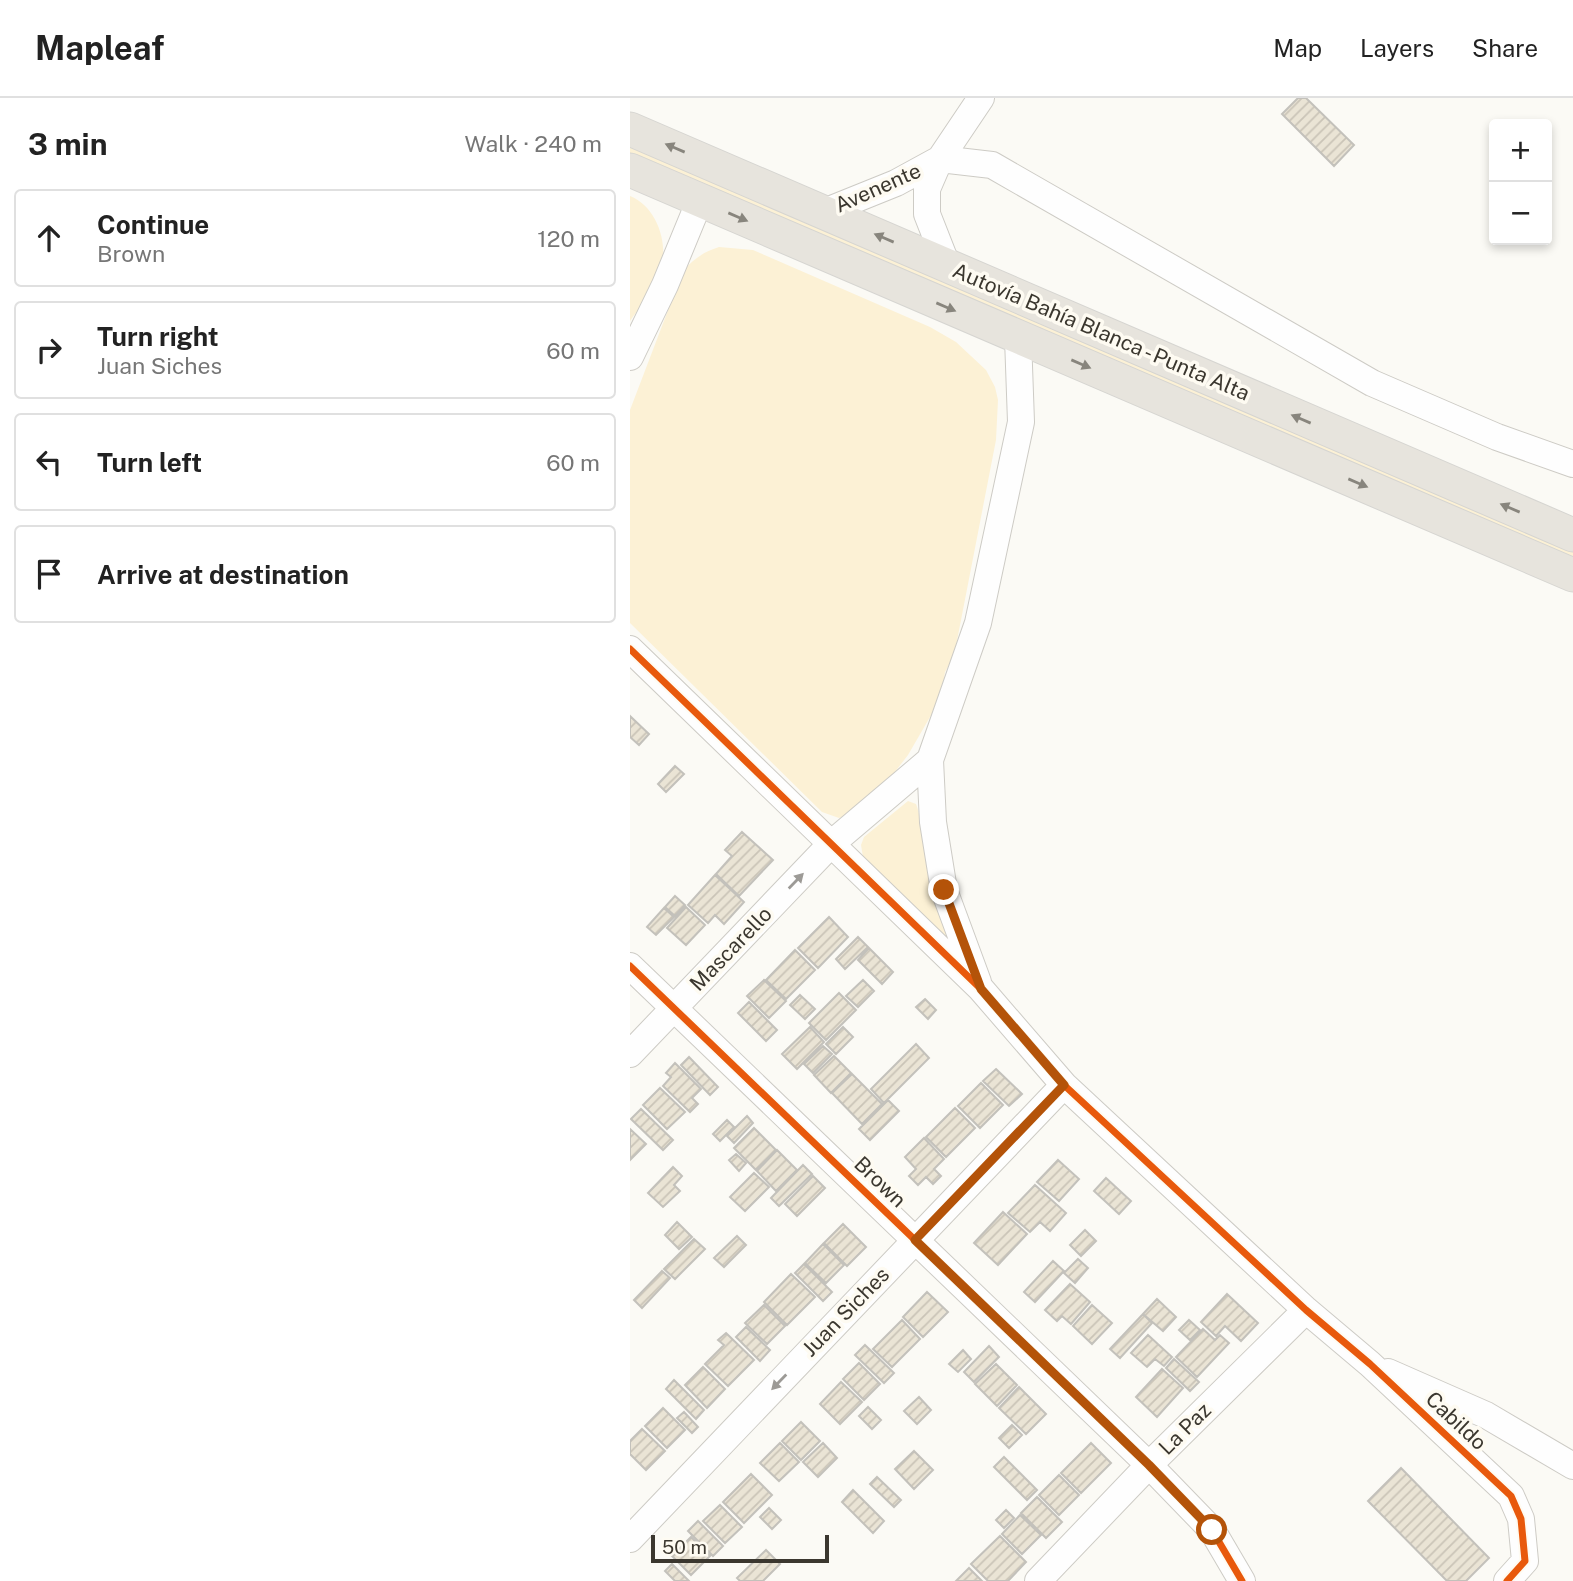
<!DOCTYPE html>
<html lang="en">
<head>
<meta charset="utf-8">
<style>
  body { margin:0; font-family:"Public Sans",sans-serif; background:#f2f2f2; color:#222 }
  .controls { position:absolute; right:21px; top:21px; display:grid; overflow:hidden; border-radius:7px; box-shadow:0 4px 10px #0003 }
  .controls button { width:63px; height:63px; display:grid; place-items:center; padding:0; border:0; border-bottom:2px solid #e0e0e0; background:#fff; color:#222; font:35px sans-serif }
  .scale { position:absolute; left:21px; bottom:18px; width:178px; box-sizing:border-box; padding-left:7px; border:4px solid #3b372f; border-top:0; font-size:19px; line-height:24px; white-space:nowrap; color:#3b372f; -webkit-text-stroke:5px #fefbf2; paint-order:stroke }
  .stop { position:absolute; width:21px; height:21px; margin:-16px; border:5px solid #b45309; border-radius:50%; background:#fff }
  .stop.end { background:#b45309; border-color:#fff; box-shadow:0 2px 7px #0008 }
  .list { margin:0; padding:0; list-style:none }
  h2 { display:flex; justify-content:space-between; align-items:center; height:91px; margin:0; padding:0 28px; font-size:30px }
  h2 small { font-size:23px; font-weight:400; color:#767676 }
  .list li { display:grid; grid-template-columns:46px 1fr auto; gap:21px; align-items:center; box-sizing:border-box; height:98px; margin:0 14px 14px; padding:0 14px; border:2px solid #e0e0e0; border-radius:7px }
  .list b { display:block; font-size:26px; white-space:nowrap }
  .list p { margin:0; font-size:23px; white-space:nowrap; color:#767676 }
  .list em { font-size:23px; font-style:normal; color:#767676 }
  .icon { flex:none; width:38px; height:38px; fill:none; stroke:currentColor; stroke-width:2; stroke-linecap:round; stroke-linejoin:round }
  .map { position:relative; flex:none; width:943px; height:1483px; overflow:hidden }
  header { display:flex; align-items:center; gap:42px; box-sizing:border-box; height:98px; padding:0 35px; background:#fff; border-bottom:2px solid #e0e0e0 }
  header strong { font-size:33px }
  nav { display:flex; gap:38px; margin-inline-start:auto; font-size:24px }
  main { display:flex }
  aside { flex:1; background:#fff }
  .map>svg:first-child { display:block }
</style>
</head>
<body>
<header>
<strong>Mapleaf</strong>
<nav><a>Map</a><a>Layers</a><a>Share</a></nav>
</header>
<main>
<aside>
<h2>3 min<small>Walk · 240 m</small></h2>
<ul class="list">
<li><svg class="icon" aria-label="ahead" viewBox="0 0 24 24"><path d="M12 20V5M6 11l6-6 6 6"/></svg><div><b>Continue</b><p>Brown</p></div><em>120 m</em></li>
<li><svg class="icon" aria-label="right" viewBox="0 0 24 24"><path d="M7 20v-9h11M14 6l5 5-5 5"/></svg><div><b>Turn right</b><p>Juan Siches</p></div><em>60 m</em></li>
<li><svg class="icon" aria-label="left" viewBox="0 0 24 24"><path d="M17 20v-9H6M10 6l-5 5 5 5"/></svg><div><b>Turn left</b></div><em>60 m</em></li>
<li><svg class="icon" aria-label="arrive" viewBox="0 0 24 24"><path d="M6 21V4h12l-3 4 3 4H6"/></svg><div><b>Arrive at destination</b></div></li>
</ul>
</aside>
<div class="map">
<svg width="943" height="1483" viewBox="0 0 943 1483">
  <defs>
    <pattern id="building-hatch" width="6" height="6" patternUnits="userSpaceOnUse" patternTransform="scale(1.75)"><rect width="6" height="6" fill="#eae4d5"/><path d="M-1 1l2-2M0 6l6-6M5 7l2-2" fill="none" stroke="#cac4b7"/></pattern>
  </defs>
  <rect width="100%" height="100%" fill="#fbfaf5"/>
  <!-- green -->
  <path fill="#fcf1d5" d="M0,43L943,449V463L0,57Z
    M0,98C30,110 41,153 28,182C22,196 9,210 0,223Z
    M89,149L123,152L300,229L326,244L356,272L365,289L368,302L366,342L324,558L315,574L311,600L278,657L261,679L219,717L209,720L192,714L0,525V312L53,173C64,161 73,154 89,149Z
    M278,703L286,706C291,718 290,732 293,744C301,778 310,811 321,844L233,759L231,747L234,739Z"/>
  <!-- building -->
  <path fill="url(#building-hatch)" stroke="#c3c1bb" stroke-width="2" d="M668,0H676L724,47L704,68L652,16Z
    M0,618L19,636L9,647L0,639Z
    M45,668L54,676L36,694L28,686Z
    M112,734L143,762L109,798L86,776L102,758L95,752Z
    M85,777L114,804L94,826L85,817L78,825L58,807Z
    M45,798L55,807L45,818L35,809Z
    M56,809L75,827L56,847L37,830Z
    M34,810L44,819L26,837L17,829Z
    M199,819L218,839L188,870L168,850Z
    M228,839L238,849L215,871L206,861Z
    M239,850L263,874L252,886L228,862Z
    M165,852L185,872L156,901L136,882Z
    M134,882L156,903L139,920L117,898Z
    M233,882L244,893L228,909L216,898Z
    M209,895L226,912L196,942L179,925Z
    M170,897L185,911L175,921L160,907Z
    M295,901L306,912L298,921L286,909Z
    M119,904L147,932L136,943L108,915Z
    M180,929L194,944L167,971L152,956Z
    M213,929L223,939L206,956L196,946Z
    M286,946L299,960L254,1005L241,991Z
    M193,948L202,956L183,975L174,966Z
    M204,958L221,975L201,995L184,977Z
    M59,959L88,989L80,997L51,967Z
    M45,965L71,991L62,1000L68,1006L60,1014L33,988L41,979L36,975Z
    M366,971L392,996L379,1008L353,983Z
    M222,976L252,1006L232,1026L202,995Z
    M351,985L373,1007L350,1030L328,1008Z
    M30,990L55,1014L37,1031L13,1007Z
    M258,1002L269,1013L240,1042L229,1031Z
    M325,1010L345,1030L316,1059L296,1039Z
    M11,1011L43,1042L33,1052L1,1021Z
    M117,1018L123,1025L104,1045L97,1038Z
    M97,1022L104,1029L90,1043L83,1036Z
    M124,1030L146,1052L126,1072L104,1050Z
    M0,1031L16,1046L0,1062Z
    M294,1040L314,1061L304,1071L311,1078L303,1086L296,1079L288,1087L279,1078L286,1071L275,1059Z
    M147,1052L167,1072L146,1093L127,1073Z
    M106,1056L116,1065L109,1073L99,1062Z
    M428,1062L449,1081L429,1103L407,1084Z
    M173,1067L182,1076L149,1108L141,1100Z
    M43,1069L52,1078L44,1087L50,1093L33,1109L18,1095Z
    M124,1075L139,1089L115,1113L100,1099Z
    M183,1078L195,1090L167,1118L155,1106Z
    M476,1080L501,1103L489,1116L464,1093Z
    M405,1087L436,1115L420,1133L410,1124L400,1134L378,1115Z
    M373,1114L397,1136L368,1167L344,1145Z
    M47,1124L62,1139L49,1151L35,1137Z
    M213,1126L236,1149L217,1168L194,1145Z
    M455,1132L466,1143L451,1158L440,1147Z
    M107,1138L116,1147L94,1169L84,1160Z
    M64,1141L75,1151L45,1181L34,1171Z
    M193,1146L214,1167L196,1185L175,1165Z
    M448,1161L458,1170L445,1185L434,1175Z
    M423,1163L434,1173L405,1204L394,1194Z
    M174,1166L202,1194L193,1203L165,1175Z
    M32,1173L40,1180L12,1210L4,1202Z
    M161,1176L185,1199L157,1227L134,1204Z
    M440,1186L460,1204L441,1226L432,1218L427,1223L415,1212Z
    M297,1194L318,1214L293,1239L273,1219Z
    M597,1196L628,1225L611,1243L595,1228L586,1238L571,1224Z
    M527,1201L546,1219L533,1233L513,1216Z
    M134,1207L155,1228L137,1246L115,1225Z
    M462,1207L482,1225L462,1246L443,1228Z
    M513,1216L522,1225L490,1260L480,1251Z
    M272,1222L290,1241L262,1269L243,1251Z
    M559,1222L570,1232L560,1242L549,1232Z
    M116,1229L140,1252L130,1263L106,1239Z
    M573,1231L585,1242L590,1237L599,1245L567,1279L546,1259Z
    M96,1235L124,1262L98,1288L75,1266L94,1247L88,1242Z
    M518,1237L542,1259L534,1268L525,1261L517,1269L501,1255Z
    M235,1247L264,1275L254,1285L225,1257Z
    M359,1248L369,1259L344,1284L334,1274Z
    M333,1252L341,1261L328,1274L319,1266Z
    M544,1261L569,1284L560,1293L536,1270Z
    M229,1265L250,1286L234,1302L213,1281Z
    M366,1266L387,1287L367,1308L345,1286Z
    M73,1269L95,1291L77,1310L55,1287Z
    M532,1271L553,1290L527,1319L506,1299Z
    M44,1282L74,1312L66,1321L36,1291Z
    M211,1284L232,1304L210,1326L190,1306Z
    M389,1289L416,1316L396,1336L369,1310Z
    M289,1299L301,1312L287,1326L274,1313Z
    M238,1309L251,1322L242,1331L229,1318Z
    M33,1310L55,1332L37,1350L15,1328Z
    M54,1314L68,1329L62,1335L47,1320Z
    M171,1324L190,1343L171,1362L152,1343Z
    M382,1327L392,1337L379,1350L369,1340Z
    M12,1331L35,1353L16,1372L0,1356V1343Z
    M150,1345L169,1364L149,1383L130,1365Z
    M193,1345L207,1360L188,1379L173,1364Z
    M461,1345L481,1365L451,1395L431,1375Z
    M284,1353L303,1372L284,1391L265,1371Z
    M374,1359L407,1392L397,1402L364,1369Z
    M771,1370L859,1460L836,1483H817L738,1403Z
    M121,1376L142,1397L114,1425L93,1404Z
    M429,1377L449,1397L429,1417L409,1397Z
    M247,1379L271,1402L264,1409L240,1386Z
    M223,1392L254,1423L243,1435L212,1404Z
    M407,1399L432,1424L416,1440L391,1415Z
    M90,1407L112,1429L95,1445L73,1423Z
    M139,1410L151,1422L142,1431L130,1419Z
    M376,1412L384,1420L374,1430L366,1422Z
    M390,1417L411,1437L392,1456L372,1436Z
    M68,1423L93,1448L83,1458L58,1433Z
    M370,1438L396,1464L378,1483H358L341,1466Z
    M61,1439L80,1458L61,1477L42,1458Z
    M136,1452L150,1466L133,1483H110L107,1480Z
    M42,1466L59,1483H45L35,1473Z
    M339,1470L352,1483H326Z"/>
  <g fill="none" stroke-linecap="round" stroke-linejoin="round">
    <!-- minor casing -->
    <g stroke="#cdcbc5" stroke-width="28">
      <path id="minor" d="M194,114L266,85L310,61L351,0
        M317,167L297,116V91L310,61L362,67L742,285L867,339L943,366
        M0,259L35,187L70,102
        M0,551L351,891L434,987L676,1212L740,1266L881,1398L891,1421L895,1463L877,1483
        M300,662L303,724L314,792L348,884
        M0,868L519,1367L582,1432L612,1483
        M0,956L201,746L300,662L348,525L391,324L388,240
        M758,1274L856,1317L943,1368
        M0,1441L434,987
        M408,1483L519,1367L676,1212"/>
    </g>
    <!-- major casing -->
    <g stroke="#d6d5d1" stroke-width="35">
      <path id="major" d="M0,31L943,437
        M0,72L943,477"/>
    </g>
    <!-- minor -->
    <use href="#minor" stroke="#fefefe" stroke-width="26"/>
    <!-- major -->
    <use href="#major" stroke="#e7e4dd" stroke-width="33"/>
    <!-- cycleway casing -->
    <g stroke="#fefbf2" stroke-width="11">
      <path id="cycleway" d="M0,551L351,891L434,987L676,1212L740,1266L881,1398L891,1421L895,1463L877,1483
        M0,868L519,1367L582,1432L612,1483"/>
    </g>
    <!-- cycleway -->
    <use href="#cycleway" stroke="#e8590c" stroke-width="7"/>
  </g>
  <!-- one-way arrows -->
  <defs><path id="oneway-solid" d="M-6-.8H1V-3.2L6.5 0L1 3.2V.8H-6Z" transform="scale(1.75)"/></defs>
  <g fill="#88857d">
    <use href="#oneway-solid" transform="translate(45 50) rotate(-157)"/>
    <use href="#oneway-solid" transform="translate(108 119) rotate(23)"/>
    <use href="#oneway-solid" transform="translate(254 140) rotate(-157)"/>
    <use href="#oneway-solid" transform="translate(316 209) rotate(23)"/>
    <use href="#oneway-solid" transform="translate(451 266) rotate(23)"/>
    <use href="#oneway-solid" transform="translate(671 321) rotate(-157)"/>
    <use href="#oneway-solid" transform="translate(728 385) rotate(23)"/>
    <use href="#oneway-solid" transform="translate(880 410) rotate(-157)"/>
  </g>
  <g fill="#9c9a96">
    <use href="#oneway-solid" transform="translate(166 783) rotate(-46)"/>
    <use href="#oneway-solid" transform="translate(149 1284) rotate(134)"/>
  </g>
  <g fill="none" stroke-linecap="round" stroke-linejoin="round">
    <!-- route -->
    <path stroke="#b45309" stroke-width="9" d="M314,792L351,891L434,987L285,1142L519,1367L582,1432"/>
  </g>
  <g text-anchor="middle" stroke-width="7" stroke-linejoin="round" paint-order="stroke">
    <!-- street labels -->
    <g font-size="21" fill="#3b372f" stroke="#fefbf2">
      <text transform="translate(248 90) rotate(-24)" y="7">Avenente</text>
      <text transform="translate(471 234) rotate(23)" y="7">Autovía Bahía Blanca - Punta Alta</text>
      <text transform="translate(101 851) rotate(-46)" y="7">Mascarello</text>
      <text transform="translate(250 1084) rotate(44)" y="7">Brown</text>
      <text transform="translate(216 1214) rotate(-46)" y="7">Juan Siches</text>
      <text transform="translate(826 1323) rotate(43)" y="7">Cabildo</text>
      <text transform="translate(555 1331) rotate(-45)" y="7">La Paz</text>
    </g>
  </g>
</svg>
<div class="controls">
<button>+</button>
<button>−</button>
</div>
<div class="scale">50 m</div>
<div class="stop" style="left:582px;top:1432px"></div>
<div class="stop end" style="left:314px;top:792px"></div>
</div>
</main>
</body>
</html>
